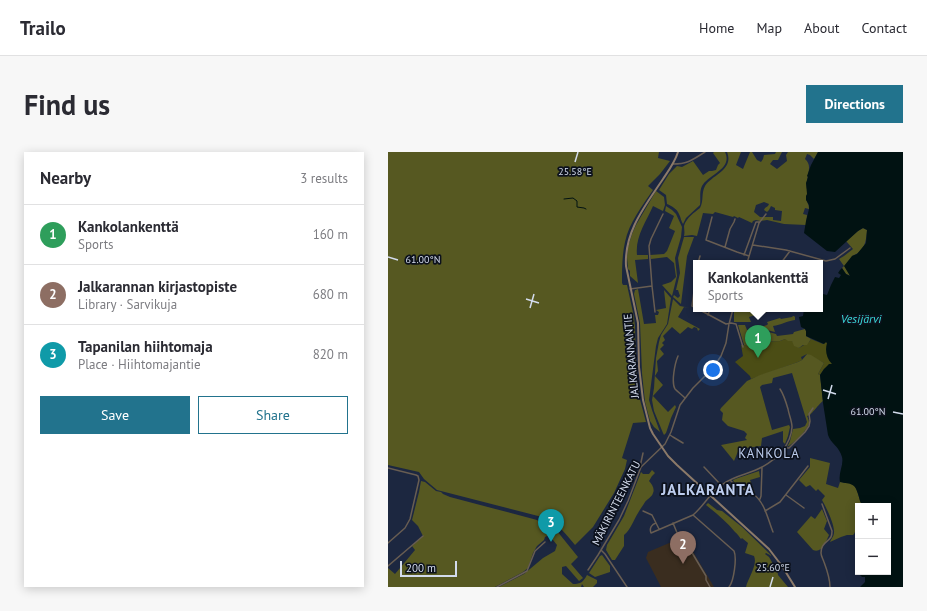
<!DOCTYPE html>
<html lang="en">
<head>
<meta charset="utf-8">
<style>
  body { margin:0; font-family:"PT Sans",sans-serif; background:#f7f7f7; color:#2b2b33 }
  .controls { position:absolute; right:12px; bottom:12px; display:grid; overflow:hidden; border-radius:0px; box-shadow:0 2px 10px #0003 }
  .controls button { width:36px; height:36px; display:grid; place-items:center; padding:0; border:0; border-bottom:1px solid #e1e1e2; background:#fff; color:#2b2b33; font:20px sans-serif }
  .scale { position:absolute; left:12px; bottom:10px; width:57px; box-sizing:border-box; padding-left:4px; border:2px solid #d3dbec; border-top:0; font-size:11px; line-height:14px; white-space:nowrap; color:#d3dbec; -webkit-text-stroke:3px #0c111c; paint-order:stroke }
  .you { position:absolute; left:325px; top:218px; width:14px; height:14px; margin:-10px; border:3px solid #fff; border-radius:50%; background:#1a73e8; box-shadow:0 0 0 6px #1a73e833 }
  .badge { display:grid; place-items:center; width:26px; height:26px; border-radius:50%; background:#22738d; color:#fff; font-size:13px; font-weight:700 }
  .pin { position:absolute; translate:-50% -33px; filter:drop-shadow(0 1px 2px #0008) }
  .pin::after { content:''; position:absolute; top:21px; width:14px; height:12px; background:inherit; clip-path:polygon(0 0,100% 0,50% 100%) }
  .popup { position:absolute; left:305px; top:108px; width:130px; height:52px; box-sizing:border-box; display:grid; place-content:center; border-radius:0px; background:#fff; filter:drop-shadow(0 1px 3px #0005); font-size:13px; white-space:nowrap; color:#7c7c81 }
  .popup b { font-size:15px; color:#2b2b33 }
  .popup::after { content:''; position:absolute; left:50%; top:100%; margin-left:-8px; border:8px solid transparent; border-top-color:#fff }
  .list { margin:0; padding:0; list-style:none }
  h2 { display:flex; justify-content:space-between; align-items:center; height:52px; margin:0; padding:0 16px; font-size:17px }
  h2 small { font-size:13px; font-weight:400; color:#7c7c81 }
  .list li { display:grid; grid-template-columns:26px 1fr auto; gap:12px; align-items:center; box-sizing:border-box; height:60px; padding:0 16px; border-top:1px solid #e1e1e2 }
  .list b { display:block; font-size:15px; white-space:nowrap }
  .list p { margin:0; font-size:13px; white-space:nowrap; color:#7c7c81 }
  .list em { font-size:13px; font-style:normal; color:#7c7c81 }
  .actions { display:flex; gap:8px; padding:12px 16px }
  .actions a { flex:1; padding:9px 0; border:1px solid #22738d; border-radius:0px; text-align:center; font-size:14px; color:#22738d }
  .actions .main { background:#22738d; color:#fff }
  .map { position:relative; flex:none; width:515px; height:435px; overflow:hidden; border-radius:0px }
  header { display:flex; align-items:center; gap:24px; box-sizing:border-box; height:56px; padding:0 20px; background:#fff; border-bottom:1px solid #e1e1e2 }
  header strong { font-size:19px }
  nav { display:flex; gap:22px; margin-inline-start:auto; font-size:14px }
  .intro { display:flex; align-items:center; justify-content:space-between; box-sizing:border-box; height:96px; padding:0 24px }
  h1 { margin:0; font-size:28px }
  .button { padding:10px 18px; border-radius:0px; background:#22738d; color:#fff; font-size:14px; font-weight:700 }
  main { display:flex; gap:24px; padding:0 24px }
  aside { flex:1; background:#fff; border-radius:0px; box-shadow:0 2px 10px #0003 }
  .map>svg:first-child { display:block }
</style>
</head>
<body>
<header>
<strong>Trailo</strong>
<nav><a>Home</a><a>Map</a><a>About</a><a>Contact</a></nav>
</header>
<div class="intro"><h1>Find us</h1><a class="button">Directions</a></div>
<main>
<aside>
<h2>Nearby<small>3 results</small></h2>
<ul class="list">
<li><span class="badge" style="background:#2e9e5b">1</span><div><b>Kankolankenttä</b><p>Sports</p></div><em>160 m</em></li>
<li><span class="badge" style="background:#8d6e63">2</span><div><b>Jalkarannan kirjastopiste</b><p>Library · Sarvikuja</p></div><em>680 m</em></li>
<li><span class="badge" style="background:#0f9aa8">3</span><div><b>Tapanilan hiihtomaja</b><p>Place · Hiihtomajantie</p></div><em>820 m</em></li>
</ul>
<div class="actions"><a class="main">Save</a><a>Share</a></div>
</aside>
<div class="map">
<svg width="515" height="435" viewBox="0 0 515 435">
  <rect width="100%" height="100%" fill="#1c2740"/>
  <!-- education -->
  <path fill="#3a2d1f" d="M293,386L301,393L326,435H273L258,406L260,400Z"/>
  <!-- green -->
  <path fill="#4b4d15" d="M397,187L404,189L411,196L421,190L423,187L435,192L438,190L439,191V193L444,212L436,217L432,223L430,222L436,211L419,202L413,205L414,208L410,210L363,227L362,224L347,210L355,204L353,193H356L359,194L372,190L392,189Z"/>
  <!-- forest -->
  <path fill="#565821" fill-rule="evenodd" d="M0,0H271L270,6L282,9L272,22L260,34L265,38C254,54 241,71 237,90C234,103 234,118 234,131L235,133H239L246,165L247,175L248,214L251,244L258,270L245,271L234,306L239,308L237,317L226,341L205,375L187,393C179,383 170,372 158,366L49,338L36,327L31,320L0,313Z
    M326,0H337C345,17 321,22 314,34C311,40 313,47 312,53L298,66L295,72C293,69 293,66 291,62C289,57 284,54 279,52L278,43L271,38L281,22L289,14L294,15L305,9L315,23L321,19H324L328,18L330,13L332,11L325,1Z
    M339,0H353L348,13L355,17L362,0H364L369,8L373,10L375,7L376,3L387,2L388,0H394L390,8H385L382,12L389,17L399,9L398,3L400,0H430L426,7L422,3L419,2L417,7C424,13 420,20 419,29C418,33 419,38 420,43L418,44C418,49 421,52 421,57L417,56L415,62L419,63L418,73L396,72L379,68L372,69L368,68L365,69L364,71L351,65L350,66L346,64L345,65L327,60L325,62L315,61L309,84L304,83L296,84C297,80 296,77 296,74C298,66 307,60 312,56C316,49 313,41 317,34C325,22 346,18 339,0ZM376,50L381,52L380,54L377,56L376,58L379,60L381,58L383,54L387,56V58L394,59L393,69L385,68V65H372L366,60L368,53Z
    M268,39L276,45L277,53L275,59L265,54C258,70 247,85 249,103H260V107L247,108L250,131L242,124V119L240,117L239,105L240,95L244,82L248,73Z
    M278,54L284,58L288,62L294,75L293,85L287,106L289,124L284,144L274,133L283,130L288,125L286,111L279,105L263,107L262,103L276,102L279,99L287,79L281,76L286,64L277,59Z
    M475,76L479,78C478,90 477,99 464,104L463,124L458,122L454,116L456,114L451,107L456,104L465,97L458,89L470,79Z
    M296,85H306L299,104L293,152L285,145L286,143L290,146L292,144L290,138H288L292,121L290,106Z
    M250,137L256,172L268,171L267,163H270L271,160L268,158L278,156L276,138L283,146L279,172L270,186L268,194L261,248L264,258L272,280L266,275L262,269L257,250L254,221L252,171L246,142L247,138Z
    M285,147L292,154L302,156L296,155L290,165L312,177L310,179L309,176L306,175L304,177L300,175L292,182L284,175L275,184L277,188L274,191L276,193L272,197L276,202L269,209L270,219L267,224L275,233L265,244L280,260L287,253L288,255L283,266L278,281L276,283L275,281L266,259L264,248L266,236L268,206L271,190L273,183L280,172Z
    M347,157H380L379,160L361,165L363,170H346V160Z
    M405,164H406L407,165V168C399,169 393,173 385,174L387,180L370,176L379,173L380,172L379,170L392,166L393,167L404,165Z
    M350,173H357L359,178L369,177L388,182L389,184L405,182L406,180L417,177L418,179V184L423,187L419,193H415L411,196L406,194L404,189H400L397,187L392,189L372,190L359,194L356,193Z
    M419,202L423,203L436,211L430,222L432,223L435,249C434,249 423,262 422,263L419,264C420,266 421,268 421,271C420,278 405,292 399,295L402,289L405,277L412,276L417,274L419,270L404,221L385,226L384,231L374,233L372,235L384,278L401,273L402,275L400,284L397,292L395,290V279L374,286L373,294L351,297L346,309L333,293L359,288L357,286L359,282L356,279L340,274L334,268L335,261L332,258L333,256L359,229L372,223L410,210L414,208Z
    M422,306L442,311L438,332L450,336L452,330C456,331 460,331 463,331C471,334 469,347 475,352L470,354L469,360L470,374L466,382L465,383H459L453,385L442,390C443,387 446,384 446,381C447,373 438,355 434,348L437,344L430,337L428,339L422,333L418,335L411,328L422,315Z
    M264,318L267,321L264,324L261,329C264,332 267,337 265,341C264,345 259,347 257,350C255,354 252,357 250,361C245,369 243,377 236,383V394L227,408H224L218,398L219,393L236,364L253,320L255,322H261Z
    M371,319L372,325L362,328L367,341L347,332L345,328L350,326Z
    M33,329L37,330L48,339L53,340L55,342L62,345L149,368L163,379H169L190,405L183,412L195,426L191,429L178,414L174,415V422L185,432C193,432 195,430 199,423L209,428V431L205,435H196L194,432L193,435H111L136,422L155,406L167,399L169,393L161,383L157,385L156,388L149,394L145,401L140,416L135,420L107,435H0V416L7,422L27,398L24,394L35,384L30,374L24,368L31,340Z
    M320,351L329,358L334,359L354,375L384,404L378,401L377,402L381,405L385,412L389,416L390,423L400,435H358C360,426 370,413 366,404L357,401L360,391L354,386L353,387C351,385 350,382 347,380C339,370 328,361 318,353Z
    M434,357L439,369L436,377L441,383C438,389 434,402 425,398L409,380L423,364L427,367Z
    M214,403L222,414V420L207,425L201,421L212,404Z"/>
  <!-- water -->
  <path fill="#011212" d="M430,0H515V435H472L477,430V425H474L472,423L473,420H500V354H472L474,352C471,349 472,347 470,342C467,331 463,332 452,330C450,321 456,313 454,305C451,294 443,292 440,283L435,251L432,223L436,217L441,212H444C438,206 437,198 439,191L438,190L436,192L418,184V179L417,177L413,175L411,165L415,164L416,157H432V145H434L435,142L439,143L443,133L447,125L451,126L453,123L450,121L452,118L454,116L458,122L462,124L456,114L464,104L469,102L478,91L479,78L475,76L470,79L447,100L439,99L416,81L418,69L421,57V53L418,48V44L419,42L418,31L420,25L419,24L423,13Z"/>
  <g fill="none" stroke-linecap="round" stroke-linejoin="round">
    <!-- stream -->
    <path stroke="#011212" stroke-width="1" d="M176,47L185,46L189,49V55L196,56L198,57"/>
    <!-- street -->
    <path stroke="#685d52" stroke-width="1.5" d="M285,12C300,12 304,8 317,0
      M324,65L318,88L349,100L361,104
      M365,93L398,98L438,109L447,107L462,96
      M337,95L342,77L346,70L347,67
      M356,103L368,70H371V71
      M310,111L312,104
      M359,111L371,71L378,62
      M393,111L402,99
      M432,115L434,113L433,108
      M308,124L304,154L308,156
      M264,134L267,160
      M242,137L264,134L261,94L263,87L275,62
      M310,157L338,172L343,171L348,172L355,195
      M320,163L322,157
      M290,204C287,211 283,230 287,237C290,240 294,243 297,246
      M282,283L285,285L295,291
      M396,296H401L417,280L421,274L422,269L421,262L425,256
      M252,315L255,301
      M316,315L333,333
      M0,316L28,323L30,324L31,328L22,367L17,376L0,391
      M342,328C348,335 357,337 365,342C377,350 380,368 385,380
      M398,343L416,356
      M372,347L373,344L374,316
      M434,352L444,379C444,381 444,383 443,385C439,391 433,391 433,401C433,404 435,407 436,410C439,418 442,426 442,435
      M255,359L264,363L271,377
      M377,359L392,350L420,314
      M268,371C264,372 261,376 263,381L305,363
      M285,371L292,388L300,394L318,424V428L322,435
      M213,398L217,402L239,435
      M0,414L35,384
      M200,418L210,403L231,368L240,349L253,315L277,292L283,280L292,253L305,236L325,216L333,204L338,191L341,172L345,157
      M109,435L139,419L147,399L157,390
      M341,435C346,429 349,406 346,399L305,363C316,354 323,339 335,332C347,323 362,322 374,315C389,307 403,293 404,275C404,269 401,263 400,257C398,250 396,243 392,237"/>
    <!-- secondary -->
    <path stroke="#8c7a69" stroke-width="2" d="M290,0C287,10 281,18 275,27C257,54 236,80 238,114L250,171L251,215L255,248L262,276L265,282L280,304L289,313L381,397L394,414L407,435"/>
  </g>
  <!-- ticks -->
  <path fill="none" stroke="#d3dbec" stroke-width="1.5" d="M187,10L190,0M0,105L10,108M138,147L151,151M142,156L146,142M435,238L448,242M440,247L444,233M505,260L515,262M382,435L385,425"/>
  <g text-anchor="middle" stroke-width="3.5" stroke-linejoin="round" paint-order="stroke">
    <!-- street labels -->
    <g font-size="11" fill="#d3dbec" stroke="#0c111c">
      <text transform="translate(243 204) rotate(-95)" y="4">JALKARANNANTIE</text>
      <text transform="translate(228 351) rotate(-63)" y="4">MÄKIRINTEENKATU</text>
    </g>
    <!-- water labels -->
    <g font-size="12" font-style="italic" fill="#3adbdc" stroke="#0c111c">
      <text x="473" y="171">Vesijärvi</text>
    </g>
    <!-- quarter labels -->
    <g font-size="13" letter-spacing="1" fill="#bdcdee" stroke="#0c111c">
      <text x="381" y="306">KANKOLA</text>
    </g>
    <!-- district labels -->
    <g font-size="15" font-weight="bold" letter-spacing="1" fill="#bdcdee" stroke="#0c111c">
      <text x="320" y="343">JALKARANTA</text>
    </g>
  </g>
  <g font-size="10" text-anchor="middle" fill="#d3dbec" stroke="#0c111c" stroke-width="3.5" stroke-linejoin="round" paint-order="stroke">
    <text x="187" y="23">25.58°E</text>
    <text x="35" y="111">61.00°N</text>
    <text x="480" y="263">61.00°N</text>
    <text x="385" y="419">25.60°E</text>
  </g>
</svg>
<div class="controls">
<button>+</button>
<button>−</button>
</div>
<div class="scale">200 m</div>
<div class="you"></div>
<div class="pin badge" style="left:370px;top:206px;background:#2e9e5b">1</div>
<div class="popup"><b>Kankolankenttä</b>Sports</div>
<div class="pin badge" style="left:295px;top:412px;background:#8d6e63">2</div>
<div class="pin badge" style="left:163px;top:390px;background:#0f9aa8">3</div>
</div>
</main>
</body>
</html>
